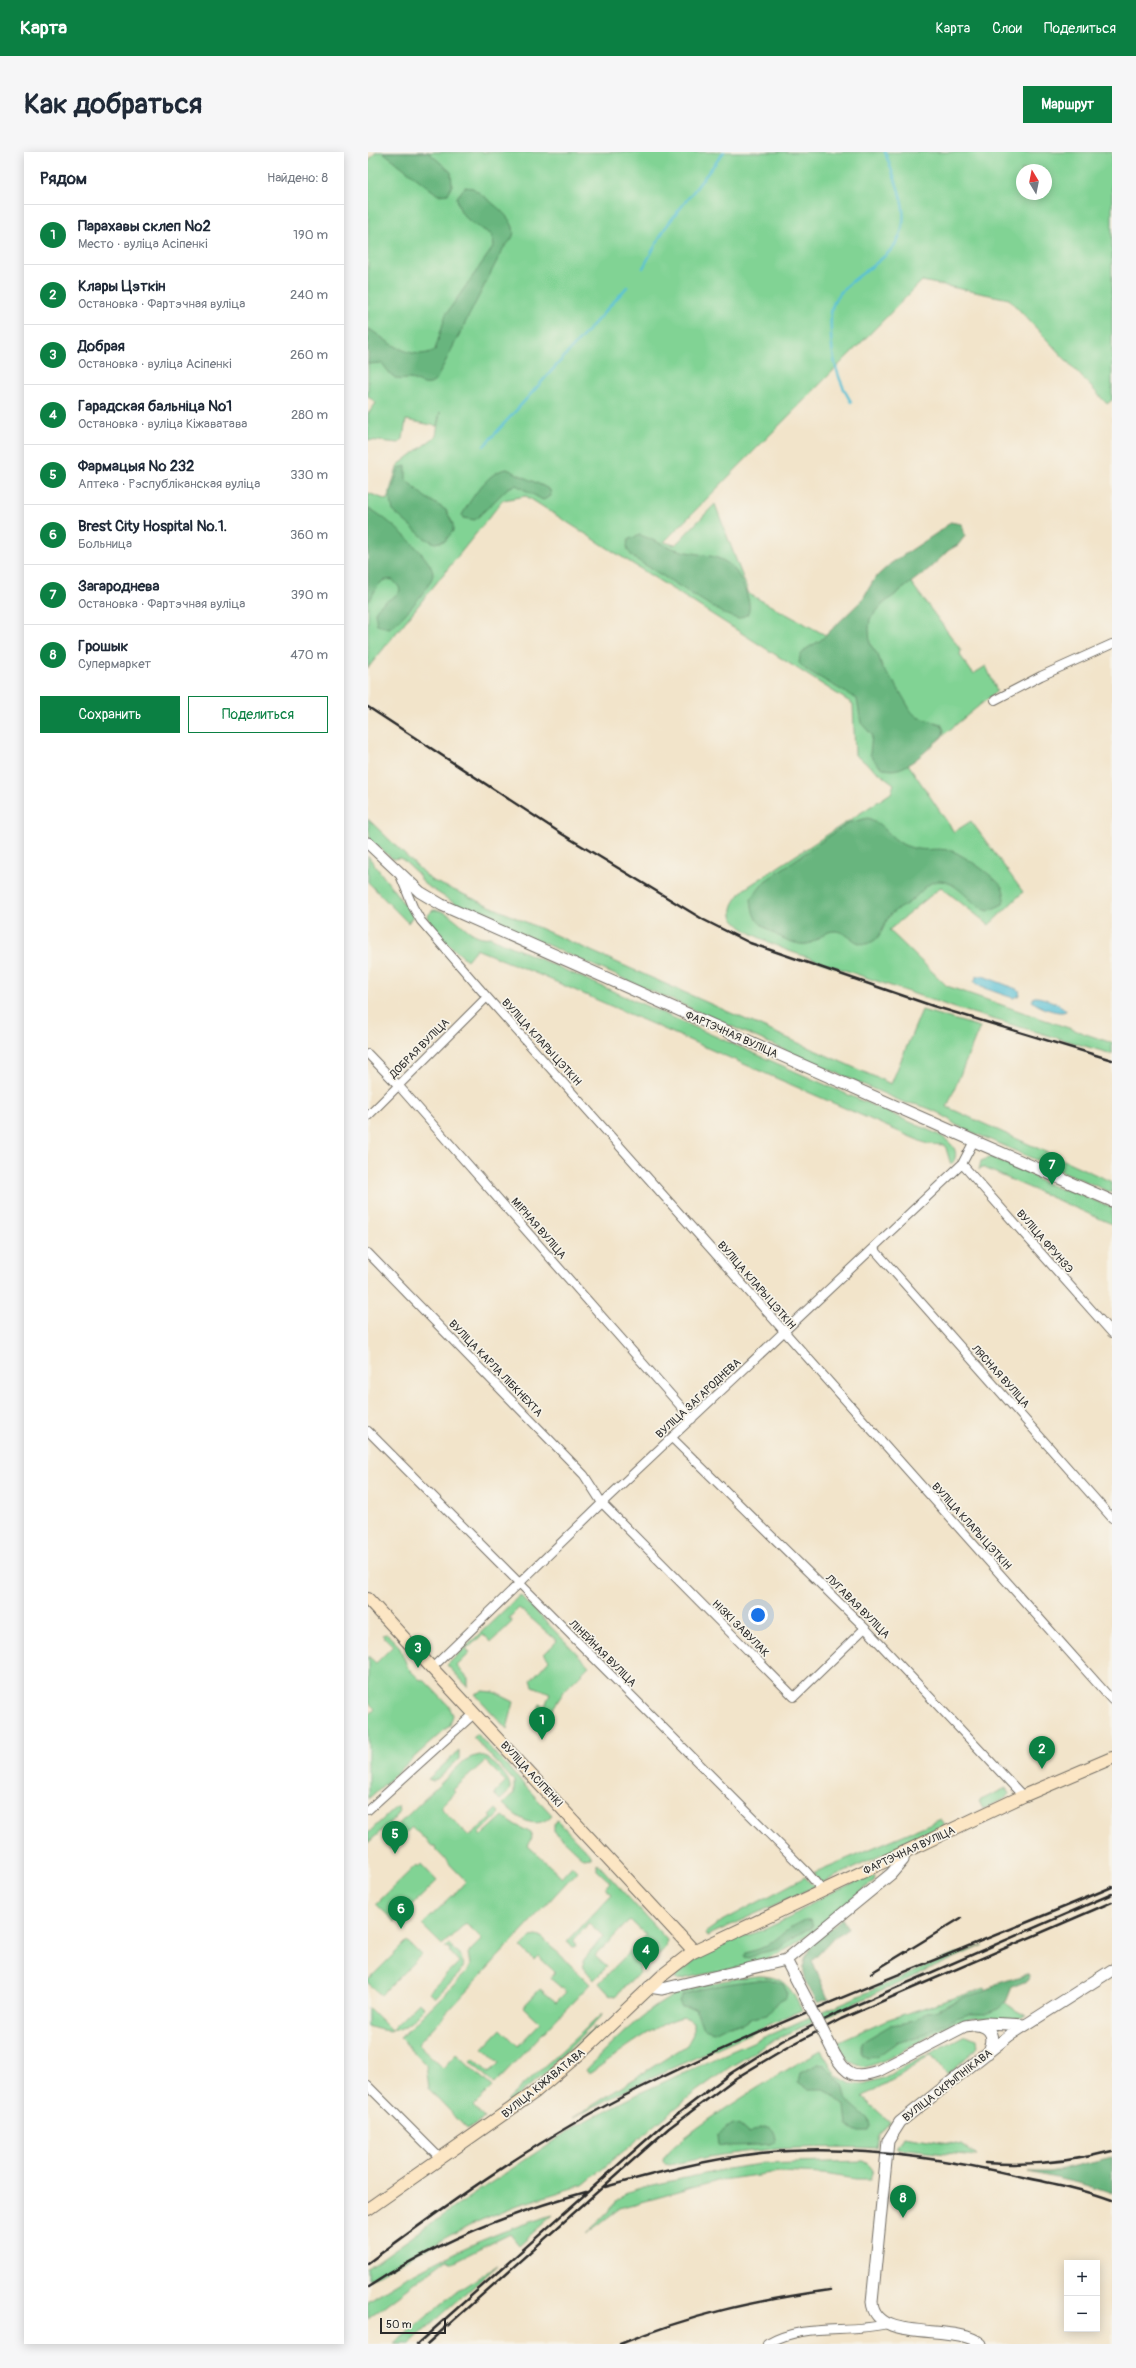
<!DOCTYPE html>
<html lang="ru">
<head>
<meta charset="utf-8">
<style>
  body { margin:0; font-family:Pangolin,sans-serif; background:#f6f6f7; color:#1f2937 }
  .controls { position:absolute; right:12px; bottom:12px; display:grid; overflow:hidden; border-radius:0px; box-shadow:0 2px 10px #0003 }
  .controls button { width:36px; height:36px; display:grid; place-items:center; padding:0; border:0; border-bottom:1px solid #e0e1e3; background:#fff; color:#1f2937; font:20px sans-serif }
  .compass { position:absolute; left:648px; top:12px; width:36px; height:36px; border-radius:50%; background:#fff; box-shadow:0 2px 10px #0003; rotate:350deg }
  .scale { position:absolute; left:12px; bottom:10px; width:66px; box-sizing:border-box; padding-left:4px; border:2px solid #2b2b2b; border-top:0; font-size:11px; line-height:14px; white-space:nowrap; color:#2b2b2b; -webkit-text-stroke:3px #f7f3e8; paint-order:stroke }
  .you { position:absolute; left:390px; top:1463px; width:14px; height:14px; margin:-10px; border:3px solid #fff; border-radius:50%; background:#1a73e8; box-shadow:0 0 0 6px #1a73e833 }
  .badge { display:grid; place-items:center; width:26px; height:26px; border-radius:50%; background:#0b8043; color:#fff; font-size:13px; font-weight:700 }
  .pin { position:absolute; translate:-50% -33px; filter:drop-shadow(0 1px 2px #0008) }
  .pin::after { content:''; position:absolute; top:21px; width:14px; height:12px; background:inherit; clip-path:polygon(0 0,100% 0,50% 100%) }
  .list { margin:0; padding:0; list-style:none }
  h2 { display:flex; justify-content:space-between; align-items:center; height:52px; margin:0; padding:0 16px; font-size:17px }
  h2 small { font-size:13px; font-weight:400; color:#747a83 }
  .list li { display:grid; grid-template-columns:26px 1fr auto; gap:12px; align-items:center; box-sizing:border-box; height:60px; padding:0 16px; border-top:1px solid #e0e1e3 }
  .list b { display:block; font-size:15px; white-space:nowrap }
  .list p { margin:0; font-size:13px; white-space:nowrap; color:#747a83 }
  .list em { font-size:13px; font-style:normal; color:#747a83 }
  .actions { display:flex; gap:8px; padding:12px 16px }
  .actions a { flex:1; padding:9px 0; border:1px solid #0b8043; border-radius:0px; text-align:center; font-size:14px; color:#0b8043 }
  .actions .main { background:#0b8043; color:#fff }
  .map { position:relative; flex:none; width:744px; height:2192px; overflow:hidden; border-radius:0px }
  header { display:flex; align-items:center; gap:24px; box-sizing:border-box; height:56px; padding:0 20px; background:#0b8043; color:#fff }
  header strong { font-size:19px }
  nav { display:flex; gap:22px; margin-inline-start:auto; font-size:14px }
  .intro { display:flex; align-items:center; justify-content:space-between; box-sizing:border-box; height:96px; padding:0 24px }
  h1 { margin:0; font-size:28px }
  .button { padding:10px 18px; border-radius:0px; background:#0b8043; color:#fff; font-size:14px; font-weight:700 }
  main { display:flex; gap:24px; padding:0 24px }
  aside { flex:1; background:#fff; border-radius:0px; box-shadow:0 2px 10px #0003 }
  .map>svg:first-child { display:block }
</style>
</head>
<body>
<header>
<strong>Карта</strong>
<nav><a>Карта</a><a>Слои</a><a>Поделиться</a></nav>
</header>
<div class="intro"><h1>Как добраться</h1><a class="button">Маршрут</a></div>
<main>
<aside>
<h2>Рядом<small>Найдено: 8</small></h2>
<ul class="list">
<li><span class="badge">1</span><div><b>Парахавы склеп №2</b><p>Место · вуліца Асіпенкі</p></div><em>190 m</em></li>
<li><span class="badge">2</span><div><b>Клары Цэткін</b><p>Остановка · Фартэчная вуліца</p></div><em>240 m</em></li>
<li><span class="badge">3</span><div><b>Добрая</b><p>Остановка · вуліца Асіпенкі</p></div><em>260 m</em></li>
<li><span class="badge">4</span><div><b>Гарадская бальніца №1</b><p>Остановка · вуліца Кіжаватава</p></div><em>280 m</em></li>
<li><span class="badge">5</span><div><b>Фармацыя № 232</b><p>Аптека · Рэспубліканская вуліца</p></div><em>330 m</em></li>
<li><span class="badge">6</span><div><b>Brest City Hospital No.1.</b><p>Больница</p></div><em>360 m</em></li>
<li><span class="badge">7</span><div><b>Загароднева</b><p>Остановка · Фартэчная вуліца</p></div><em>390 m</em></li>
<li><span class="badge">8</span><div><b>Грошык</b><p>Супермаркет</p></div><em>470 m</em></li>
</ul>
<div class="actions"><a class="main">Сохранить</a><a>Поделиться</a></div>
</aside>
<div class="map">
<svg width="744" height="2192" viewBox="0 0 744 2192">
  <rect width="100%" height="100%" fill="#f7f3e8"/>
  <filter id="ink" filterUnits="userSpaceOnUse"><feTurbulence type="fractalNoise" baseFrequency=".025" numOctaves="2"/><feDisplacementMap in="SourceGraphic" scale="8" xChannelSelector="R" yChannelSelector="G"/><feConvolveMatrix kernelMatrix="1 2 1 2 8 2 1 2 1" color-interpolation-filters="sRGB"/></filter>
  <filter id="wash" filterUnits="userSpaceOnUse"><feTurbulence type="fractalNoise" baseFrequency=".012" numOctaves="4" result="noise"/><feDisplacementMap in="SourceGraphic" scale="16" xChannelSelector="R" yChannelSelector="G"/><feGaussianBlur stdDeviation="0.9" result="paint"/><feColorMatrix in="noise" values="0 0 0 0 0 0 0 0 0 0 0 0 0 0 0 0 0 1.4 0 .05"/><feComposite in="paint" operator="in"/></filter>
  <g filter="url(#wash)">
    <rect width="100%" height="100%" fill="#f2e4ca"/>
    <!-- green -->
    <path fill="#81d394" stroke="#567f60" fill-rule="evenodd" d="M8,0H744V248L739,252L641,147L554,129L296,390L307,393L347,352L381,442L476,493L530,413L593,498L592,503L605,522L618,514L629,539L540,612L586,680L603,669L655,740L621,773L573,735L521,778L579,834L744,891V902L587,856L418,798C406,792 366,777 364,763C362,753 370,745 375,738L523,641L526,632L487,603L485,552L158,344L135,348L0,516V341L19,348L30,313L68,284L72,260L69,274L38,268L35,287L31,291L0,288V262L8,251L0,244V10ZM654,18H678V42H654Z
      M0,667L63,728L523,932L554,858L612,875L579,955L744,1030V1041L588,973C574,961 555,952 537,951L91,754L56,732L50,722L33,706L25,707L2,688Z
      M0,704L45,764L40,771L0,730Z
      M65,758C88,757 99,789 122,785L567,981C579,987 596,998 583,1013L577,993L559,992L172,823L108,797L99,808C88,799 61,777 60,763Z
      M623,1005L659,1020L670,1028L692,1037L704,1039L744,1056V1072L614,1015L611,1018L613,1009Z
      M152,1443L221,1514L197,1538L176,1570L167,1567L172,1552L177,1554L182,1541L165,1534L163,1528L181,1508L176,1502L189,1489L151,1456L141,1466L144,1470L123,1490L115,1482L98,1498L102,1501L89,1514L100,1527V1535L79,1513Z
      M19,1482L31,1494L40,1516L51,1527L57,1529L81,1554L85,1563L82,1573L0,1647V1564L7,1557L0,1550V1504L8,1511L25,1494L14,1483Z
      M115,1539L126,1540L146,1550L139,1577L107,1542Z
      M109,1582L184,1663C168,1680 149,1666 135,1652L146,1642V1629L105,1585Z
      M91,1599V1607L69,1628L65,1629L60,1627Z
      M112,1603C122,1606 143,1625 142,1636C141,1641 135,1645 132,1648L126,1642L138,1630L117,1609L85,1638L87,1640L72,1655L101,1684L124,1665L122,1663L128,1657L132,1661L111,1682L113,1684L135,1664L144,1671L163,1681L164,1686L159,1693L194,1725L204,1714L209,1719L50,1892L75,1916L88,1902L124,1935L105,1954L116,1966L99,1977L61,1937L58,1913L32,1886L98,1821L102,1813L100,1801L114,1787L98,1771L74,1793L54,1773L84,1744H87L88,1740L98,1729L68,1698L67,1694H64L44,1675L22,1697L15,1687L96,1609L104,1605Z
      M638,1636L641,1642L639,1646L615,1657L611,1649Z
      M30,1653L31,1660L28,1665L0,1691V1681Z
      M573,1667L577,1674L453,1731L445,1721Z
      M189,1668L224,1705L215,1706L186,1679V1672Z
      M229,1711L299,1788L297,1796L282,1812L276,1811L271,1816L272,1821L247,1844L241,1842L231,1831L278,1783L262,1768L227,1804L239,1815L226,1828L216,1816L215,1809L235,1784L221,1771L206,1788L208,1794L205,1795L199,1790L244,1742L237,1736L242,1730L229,1718Z
      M53,1712L69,1729L27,1770L8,1752L48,1713L50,1715Z
      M502,1723L507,1724L506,1729C476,1753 446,1783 411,1801C381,1816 343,1820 310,1828L307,1827L309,1822L341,1799L364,1788L393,1779L423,1765L450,1747Z
      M437,1725L446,1735L339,1784L337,1781L351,1771Z
      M169,1784L175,1786L222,1832L126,1932L103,1910L105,1907L121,1921L131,1911L115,1896L133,1877L150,1894L172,1871L155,1855L172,1837L188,1850L198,1840L182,1826L187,1820L170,1804L166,1808L153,1795L163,1785Z
      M39,1789L53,1803L13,1843L0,1831V1828Z
      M81,1792L93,1804L95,1813L91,1822L67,1846L61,1840L91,1810L83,1801L82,1797L77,1796Z
      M615,1793L410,1886L362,1915L326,1941L215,2033L150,2053L101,2073L0,2128V2116L85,2056L208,1974L274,1940L348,1906L578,1806Z
      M390,1824C418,1824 422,1836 434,1858L280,1927L205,1966L319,1893L325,1882V1870C321,1867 317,1864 311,1866C284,1874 246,1905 221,1922L218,1918C242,1893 275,1859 307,1843C329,1833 365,1826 390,1824Z
      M617,1836L618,1841L659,1864C640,1871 618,1862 595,1868C561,1878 532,1906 498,1915C482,1914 476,1903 469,1890L518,1868Z
      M51,1850L57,1856C37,1876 30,1885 0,1874V1855L23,1878Z
      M234,1862L233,1865L171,1926L137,1954L140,1947Z
      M227,1875L228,1877L186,1917L173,1927Z
      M597,1883L609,1887L610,1895L579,1923L563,1902L539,1919L494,1945L522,1970L511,1983L508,1996C434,1994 375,1996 302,2013L296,2012L295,2009C296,1990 431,1910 453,1898L469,1924L483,1932H495L515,1926Z
      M535,1984L594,1993L609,2004L528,1996Z
      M495,2009L501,2013L505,2018L502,2027H488L456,2022L411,2020L353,2028L252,2056L218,2082L259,2040L276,2035L359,2017L392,2012Z
      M185,2063L151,2093L142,2082L85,2110L79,2107L0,2167V2149C58,2112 119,2082 185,2063Z
      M130,2113L41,2192H26L88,2140Z"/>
    <!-- forest -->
    <path fill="#68b57e" stroke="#4a7054" d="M15,0H60L83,20L84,33L80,42L70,43Z
      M97,35L105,36C117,46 151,67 145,84C143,89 138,93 135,97L68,228C58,238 52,228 41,227C36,227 31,229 26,225C21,222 18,215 13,211L0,212V176C18,188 44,211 67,198L78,162L126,94L124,83C108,73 90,67 89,45Z
      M38,314V328L57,345L78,358L85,372V379L77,389L67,391L56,386L25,359L22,344L31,316Z
      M139,317L177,335L182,338L183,344L175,348L148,333L140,336L107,368L95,366L94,363C103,347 120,319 139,317Z
      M0,356C15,362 65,406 65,422C64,434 32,470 21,476L9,473L7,460C13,449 25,448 32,439L31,435L25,428C9,425 8,441 0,450Z
      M582,370L594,372L597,384L590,393L581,398L562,416L515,452L502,467L501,476L502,492L510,503L515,517L528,533L543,559L549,565L573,572L576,578L574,585C553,602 523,639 502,602L504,583L493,571L489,547L437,517L431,511L432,504L438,497L453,488L494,448L507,426L522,412L575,377Z
      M272,383C285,387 295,394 307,397C340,407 363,397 377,438C380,446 383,453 380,462L370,467L356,462L266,406C260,400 257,395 261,387Z
      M500,666C515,671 522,686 536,693C557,702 566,694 584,699C594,702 632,728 635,737C637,743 636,747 635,752L620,759C602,753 591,730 572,729C560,728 551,743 543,749C537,754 528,757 523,762C516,770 515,782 507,788C490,800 483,781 468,779C456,778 450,790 439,792C425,795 393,776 387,765C384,759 384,753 383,747L397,729L480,671Z
      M474,1766L480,1777L465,1786L444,1808L460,1847L450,1851C446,1843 440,1837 438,1829C427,1799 455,1783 474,1766Z
      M437,1768H443L445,1774L421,1788L411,1797L392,1801L382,1806L376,1805L378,1801L399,1794L422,1776Z
      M659,1822L662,1825L661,1828L644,1835L638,1850L630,1857L617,1862H601L589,1866L548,1886L528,1891L508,1905L499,1906L494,1902V1890L523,1873L547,1869L559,1860L570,1858L596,1845L618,1839L628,1832Z
      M400,1827L415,1832L419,1840L418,1846L409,1851L399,1863L384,1866L374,1872L360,1873L346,1880L335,1877L328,1857L314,1855L311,1849L315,1843C342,1833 371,1830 400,1827Z
      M450,1912L457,1913L475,1933L479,1948L500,1967L502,1975L500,1979H488L479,1973L477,1954L457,1937H440L430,1930L432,1921Z
      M365,1972L372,1974L380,1981C391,1978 405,1966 408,1987L407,1991C402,1993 353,1995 350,1993L349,1983Z
      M744,2005V2042L718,2033L661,2020H682Z"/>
    <!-- water -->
    <path fill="#59c1d6" stroke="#427680" d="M609,824H615L651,838L652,843L645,846L613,835L606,830Z
      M666,845C673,844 696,853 698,859C691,863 670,855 664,849Z"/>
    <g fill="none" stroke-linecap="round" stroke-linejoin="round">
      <!-- stream -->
      <path stroke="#59c1d6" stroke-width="2.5" d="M275,116L297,76L356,0
        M483,250C471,230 464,207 463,183C463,172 461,160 466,150C483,119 531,110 535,71C538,48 524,22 517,0
        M116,294L259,135"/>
    </g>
  </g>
  <g filter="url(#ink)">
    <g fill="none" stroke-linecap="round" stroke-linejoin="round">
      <!-- minor casing -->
      <g stroke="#716c63" stroke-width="10">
        <path id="minor" d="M627,548L673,524L744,492
          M32,723L45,755L53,769L119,845L744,1548
          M0,902L30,933L324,1267
          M0,964L119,845
          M594,1012L744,1181
          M505,1096L744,1366
          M0,1101L216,1323L234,1351L426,1545L497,1476
          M0,1279L439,1720L454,1738
          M304,1286L497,1476L655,1644
          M65,1515L234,1351L594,1012L606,989
          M0,1658L107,1561
          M0,1934L73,2007
          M399,2192C438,2170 477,2182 519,2172"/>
      </g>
      <!-- tertiary casing -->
      <g stroke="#716c63" stroke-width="13">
        <path id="tertiary" d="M0,691L52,740L74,753L606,989L744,1049
          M418,1808L439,1848
          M281,1835L294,1837L418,1808L523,1722L535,1708L536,1700
          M608,1873C625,1874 627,1888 620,1901
          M467,1903C478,1923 487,1927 510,1919L597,1874L618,1871L658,1873
          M613,2192C587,2170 508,2192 504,2150L520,1989L532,1970L642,1883L744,1818"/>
      </g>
      <!-- secondary casing -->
      <g stroke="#716c63" stroke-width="14">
        <path id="secondary" d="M0,1447L326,1799
          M0,2057L167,1940L215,1899L296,1822L323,1801L655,1644L744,1606"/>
      </g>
      <!-- minor -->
      <use href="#minor" stroke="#fff" stroke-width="8"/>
      <!-- tertiary -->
      <use href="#tertiary" stroke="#fff" stroke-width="11"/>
      <!-- secondary -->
      <use href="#secondary" stroke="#fce6c4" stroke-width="12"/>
      <!-- rail -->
      <path stroke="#2b2b2b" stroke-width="2.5" d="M0,555L194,682L336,768L382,791L565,854L744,908
        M503,1821L593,1766
        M617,2011C660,2014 703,2010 744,1999
        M237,2035C288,2021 340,2007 393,2001C483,1992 573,2005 659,2026C688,2032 717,2038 744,2048
        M0,2111C86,2047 176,1983 272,1936C425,1860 587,1802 744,1735
        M0,2135C67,2091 141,2061 218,2040
        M49,2192L295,1973L363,1921L414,1889L470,1861L744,1742
        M59,2192L301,1976L368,1926L418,1896L473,1867L744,1750
        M252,2192C325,2162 385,2149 462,2138"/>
      <!-- tertiary-bridge casing -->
      <g stroke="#716c63" stroke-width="13" stroke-linecap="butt">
        <path id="tertiary-bridge" d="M439,1848L467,1903"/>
      </g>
      <!-- tertiary-bridge -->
      <use href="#tertiary-bridge" stroke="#fff" stroke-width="11"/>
    </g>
  </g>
  <g text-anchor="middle" stroke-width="3.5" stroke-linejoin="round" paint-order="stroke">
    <!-- street labels -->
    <g font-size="11" fill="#2b2b2b" stroke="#f7f3e8">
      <text transform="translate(364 882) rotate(24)" y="4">ФАРТЭЧНАЯ ВУЛІЦА</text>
      <text transform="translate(174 890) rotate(48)" y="4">ВУЛІЦА КЛАРЫ ЦЭТКІН</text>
      <text transform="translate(51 896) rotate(-45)" y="4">ДОБРАЯ ВУЛІЦА</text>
      <text transform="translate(171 1076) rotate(49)" y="4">МІРНАЯ ВУЛІЦА</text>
      <text transform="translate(677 1089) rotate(49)" y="4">ВУЛІЦА ФРУНЗЭ</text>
      <text transform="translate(389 1133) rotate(49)" y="4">ВУЛІЦА КЛАРЫ ЦЭТКІН</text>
      <text transform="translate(128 1216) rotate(46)" y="4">ВУЛІЦА КАРЛА ЛІБКНЕХТА</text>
      <text transform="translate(633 1224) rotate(48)" y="4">ЛЯСНАЯ ВУЛІЦА</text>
      <text transform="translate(330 1246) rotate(-43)" y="4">ВУЛІЦА ЗАГАРОДНЕВА</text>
      <text transform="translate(604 1374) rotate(48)" y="4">ВУЛІЦА КЛАРЫ ЦЭТКІН</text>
      <text transform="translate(490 1454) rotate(45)" y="4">ЛУГАВАЯ ВУЛІЦА</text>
      <text transform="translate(373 1476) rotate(45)" y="4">НІЗКІ ЗАВУЛАК</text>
      <text transform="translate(235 1501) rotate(45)" y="4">ЛІНЕЙНАЯ ВУЛІЦА</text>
      <text transform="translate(164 1622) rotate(47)" y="4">ВУЛІЦА АСІПЕНКІ</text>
      <text transform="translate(541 1698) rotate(-25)" y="4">ФАРТЭЧНАЯ ВУЛІЦА</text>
      <text transform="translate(175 1931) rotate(-39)" y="4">ВУЛІЦА КІЖАВАТАВА</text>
      <text transform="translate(579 1933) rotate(-38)" y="4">ВУЛІЦА СКРЫПНІКАВА</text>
    </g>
  </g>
</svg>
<div class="controls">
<button>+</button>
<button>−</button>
</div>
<svg class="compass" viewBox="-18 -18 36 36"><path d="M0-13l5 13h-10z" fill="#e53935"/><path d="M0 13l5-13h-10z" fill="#747a83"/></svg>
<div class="scale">50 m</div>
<div class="you"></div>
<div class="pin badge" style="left:174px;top:1588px">1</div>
<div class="pin badge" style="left:674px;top:1617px">2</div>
<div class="pin badge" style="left:50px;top:1516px">3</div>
<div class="pin badge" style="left:278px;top:1818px">4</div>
<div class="pin badge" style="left:27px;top:1702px">5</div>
<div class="pin badge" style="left:33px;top:1777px">6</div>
<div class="pin badge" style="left:684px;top:1033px">7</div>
<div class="pin badge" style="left:535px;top:2066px">8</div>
</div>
</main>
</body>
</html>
